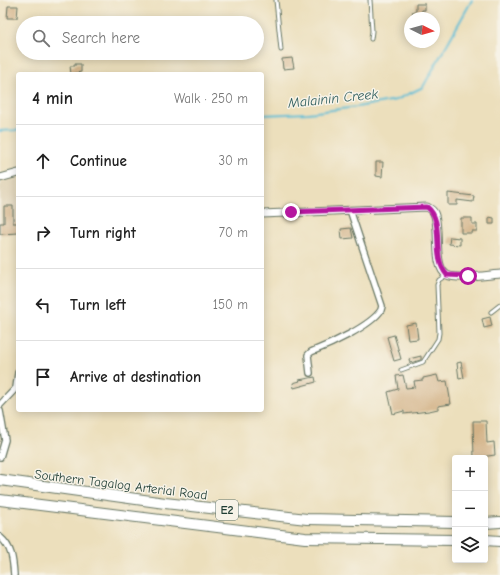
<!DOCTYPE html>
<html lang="en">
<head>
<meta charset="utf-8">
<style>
  body { margin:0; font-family:"Comic Neue",sans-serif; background:#f2f2f2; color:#222 }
  .controls { position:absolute; right:12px; bottom:12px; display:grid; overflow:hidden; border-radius:4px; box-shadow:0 2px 10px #0003 }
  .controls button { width:36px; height:36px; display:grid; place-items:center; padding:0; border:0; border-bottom:1px solid #e0e0e0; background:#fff; color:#222; font:20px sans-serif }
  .compass { position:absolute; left:404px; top:12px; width:36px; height:36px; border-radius:50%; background:#fff; box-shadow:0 2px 10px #0003; rotate:95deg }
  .stop { position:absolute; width:12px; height:12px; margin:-9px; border:3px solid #b5179e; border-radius:50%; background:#fff }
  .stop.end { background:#b5179e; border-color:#fff; box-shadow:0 1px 4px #0008 }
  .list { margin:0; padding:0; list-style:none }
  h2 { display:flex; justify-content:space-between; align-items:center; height:52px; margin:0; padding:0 16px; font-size:17px }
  h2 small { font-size:13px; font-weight:400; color:#767676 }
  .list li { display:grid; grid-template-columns:26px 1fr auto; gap:12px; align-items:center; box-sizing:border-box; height:72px; padding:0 16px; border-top:1px solid #e0e0e0 }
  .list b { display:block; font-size:15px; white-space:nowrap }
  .list em { font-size:13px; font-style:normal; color:#767676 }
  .icon { flex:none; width:22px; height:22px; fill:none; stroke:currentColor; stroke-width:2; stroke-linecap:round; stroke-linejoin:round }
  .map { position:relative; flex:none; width:500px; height:575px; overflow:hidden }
  .search { position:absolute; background:#fff; box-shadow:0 2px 10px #0003; left:16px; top:16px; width:248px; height:44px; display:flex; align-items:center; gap:10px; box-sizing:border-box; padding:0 14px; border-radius:22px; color:#767676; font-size:15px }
  .panel { position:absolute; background:#fff; box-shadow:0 2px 10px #0003; left:16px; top:72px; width:248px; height:340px; border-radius:4px }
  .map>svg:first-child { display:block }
</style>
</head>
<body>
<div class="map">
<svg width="500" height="575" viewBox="0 0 500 575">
  <rect width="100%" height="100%" fill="#f7f3e8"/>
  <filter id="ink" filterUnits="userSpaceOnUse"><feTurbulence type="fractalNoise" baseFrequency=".025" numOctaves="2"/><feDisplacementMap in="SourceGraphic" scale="8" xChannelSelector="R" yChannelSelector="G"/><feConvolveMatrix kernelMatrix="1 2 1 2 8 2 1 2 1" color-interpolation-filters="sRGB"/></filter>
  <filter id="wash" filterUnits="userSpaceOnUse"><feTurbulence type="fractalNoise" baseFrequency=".012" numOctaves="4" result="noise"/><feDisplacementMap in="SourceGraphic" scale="16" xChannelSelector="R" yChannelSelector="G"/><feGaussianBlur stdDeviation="0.9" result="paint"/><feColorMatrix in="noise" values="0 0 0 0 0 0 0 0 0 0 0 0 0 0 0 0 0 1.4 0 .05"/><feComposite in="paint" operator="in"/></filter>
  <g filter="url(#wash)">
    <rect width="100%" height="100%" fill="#ecdfbc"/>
    <!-- built -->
    <path fill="#ded0b2" d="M18,179V233L0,235V182Z"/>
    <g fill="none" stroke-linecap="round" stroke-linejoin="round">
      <!-- stream -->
      <path stroke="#59bed7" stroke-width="2" d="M262,115L308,113L357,107L396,100L423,87L472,0
        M0,131L18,130"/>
    </g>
    <g id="blocks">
      <!-- building -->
      <path fill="#d3b287" d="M416,4H425V10H422L421,18L412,17L413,11H416Z
        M8,6H18L17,18H7Z
        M292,58L294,68L283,69L282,59Z
        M75,64H81V72L71,74L70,66H75Z
        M376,162H383L382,177L376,176Z
        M448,193L474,196L473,202L457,200V205H448Z
        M4,206H13V223H18V233L0,234V223H4Z
        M489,217L494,218V224H489Z
        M461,218H472V224H477V231H472V233H461Z
        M351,228L353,238L342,239L341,229Z
        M450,237L460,238V245L449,244Z
        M490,317L492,326L484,328L482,319Z
        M416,323L418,339L408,340L406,325Z
        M394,335L401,359L394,361L387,337Z
        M421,356V360L410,363L409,359Z
        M461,362L464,378L459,379L457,363Z
        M403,375L406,388L415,387L414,381L423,380V378L437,375L439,382L447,381L451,404L438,406V409L429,411L404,414V411L393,414L388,392L398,389L396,376Z
        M315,377L316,382L294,388L293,383L300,381L299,380Z
        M473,421H486L487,443L494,442L495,455L474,458Z"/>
    </g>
  </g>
  <g filter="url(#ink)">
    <use href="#blocks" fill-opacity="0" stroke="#677664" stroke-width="1"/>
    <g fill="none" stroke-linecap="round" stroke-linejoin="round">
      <!-- service casing -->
      <g stroke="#677664" stroke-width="5">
        <path id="service" d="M276,0L281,50
          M370,0L372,31L371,39
          M491,312L500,305
          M401,370L423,362L438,339L439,333L437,285L439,280L447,275"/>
      </g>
      <!-- minor casing -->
      <g stroke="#677664" stroke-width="8">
        <path id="minor" d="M310,373L308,355L311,352C329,345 371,326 381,310L382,306L350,210
          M0,405L16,388L18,373
          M0,411L5,440L0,457
          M0,537C12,547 13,560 14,575"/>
      </g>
      <!-- tertiary casing -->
      <g stroke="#677664" stroke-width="9">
        <path id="tertiary" d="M0,178L18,173
          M262,214L427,207C429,208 433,210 434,213C441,226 432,267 447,275C458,280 488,275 500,274"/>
      </g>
      <!-- motorway casing -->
      <g stroke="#677664" stroke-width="12">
        <path id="motorway" d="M0,480L165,503L307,519L455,522
          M0,500L305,538L455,540
          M485,523L500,522
          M485,540L500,541"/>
      </g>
      <!-- service -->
      <use href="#service" stroke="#fff" stroke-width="3"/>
      <!-- minor -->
      <use href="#minor" stroke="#fff" stroke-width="5.5"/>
      <!-- tertiary -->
      <use href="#tertiary" stroke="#fff" stroke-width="7"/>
      <!-- motorway -->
      <use href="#motorway" stroke="#fff" stroke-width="10"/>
    </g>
  </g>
  <g fill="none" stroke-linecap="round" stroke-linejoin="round" filter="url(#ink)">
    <!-- route -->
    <path stroke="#b5179e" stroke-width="5" d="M291,212L427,207C446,222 430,256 447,275L468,276"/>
  </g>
  <g text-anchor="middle" stroke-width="3" stroke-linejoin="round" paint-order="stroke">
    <!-- shield labels -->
    <rect fill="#f7f3e8" stroke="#60746a" stroke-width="1" x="216" y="500" width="22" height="20" rx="3"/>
    <g font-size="12" font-weight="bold" fill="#1f3d34">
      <text x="227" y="514">E2</text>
    </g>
    <!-- street labels -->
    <g font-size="13" fill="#1f3d34" stroke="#f7f3e8">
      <text transform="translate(121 484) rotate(7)" y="5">Southern Tagalog Arterial Road</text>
    </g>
    <!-- water labels -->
    <g font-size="14" font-style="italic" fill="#2e5d5d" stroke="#f7f3e8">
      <text transform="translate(333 98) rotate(-6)" y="5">Malainin Creek</text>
    </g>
  </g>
</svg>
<div class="controls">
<button>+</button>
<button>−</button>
<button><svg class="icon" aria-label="layers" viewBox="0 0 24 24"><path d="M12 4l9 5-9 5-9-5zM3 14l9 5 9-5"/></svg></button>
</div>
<svg class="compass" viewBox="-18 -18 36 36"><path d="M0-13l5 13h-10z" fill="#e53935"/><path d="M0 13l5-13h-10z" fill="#767676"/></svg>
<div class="stop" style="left:468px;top:276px"></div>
<div class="stop end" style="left:291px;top:212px"></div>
<div class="search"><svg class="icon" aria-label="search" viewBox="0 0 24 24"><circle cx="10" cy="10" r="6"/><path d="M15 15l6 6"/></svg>Search here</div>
<section class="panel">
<h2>4 min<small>Walk · 250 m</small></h2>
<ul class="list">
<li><svg class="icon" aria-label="ahead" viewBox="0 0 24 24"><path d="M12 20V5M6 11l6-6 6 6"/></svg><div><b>Continue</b></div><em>30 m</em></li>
<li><svg class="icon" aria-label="right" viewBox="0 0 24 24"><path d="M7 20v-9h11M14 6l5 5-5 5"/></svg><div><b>Turn right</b></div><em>70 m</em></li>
<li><svg class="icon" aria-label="left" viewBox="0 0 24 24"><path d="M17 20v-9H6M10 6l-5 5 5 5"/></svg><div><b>Turn left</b></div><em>150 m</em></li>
<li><svg class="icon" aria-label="arrive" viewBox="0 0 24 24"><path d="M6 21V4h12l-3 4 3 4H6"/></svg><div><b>Arrive at destination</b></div></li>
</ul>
</section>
</div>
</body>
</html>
